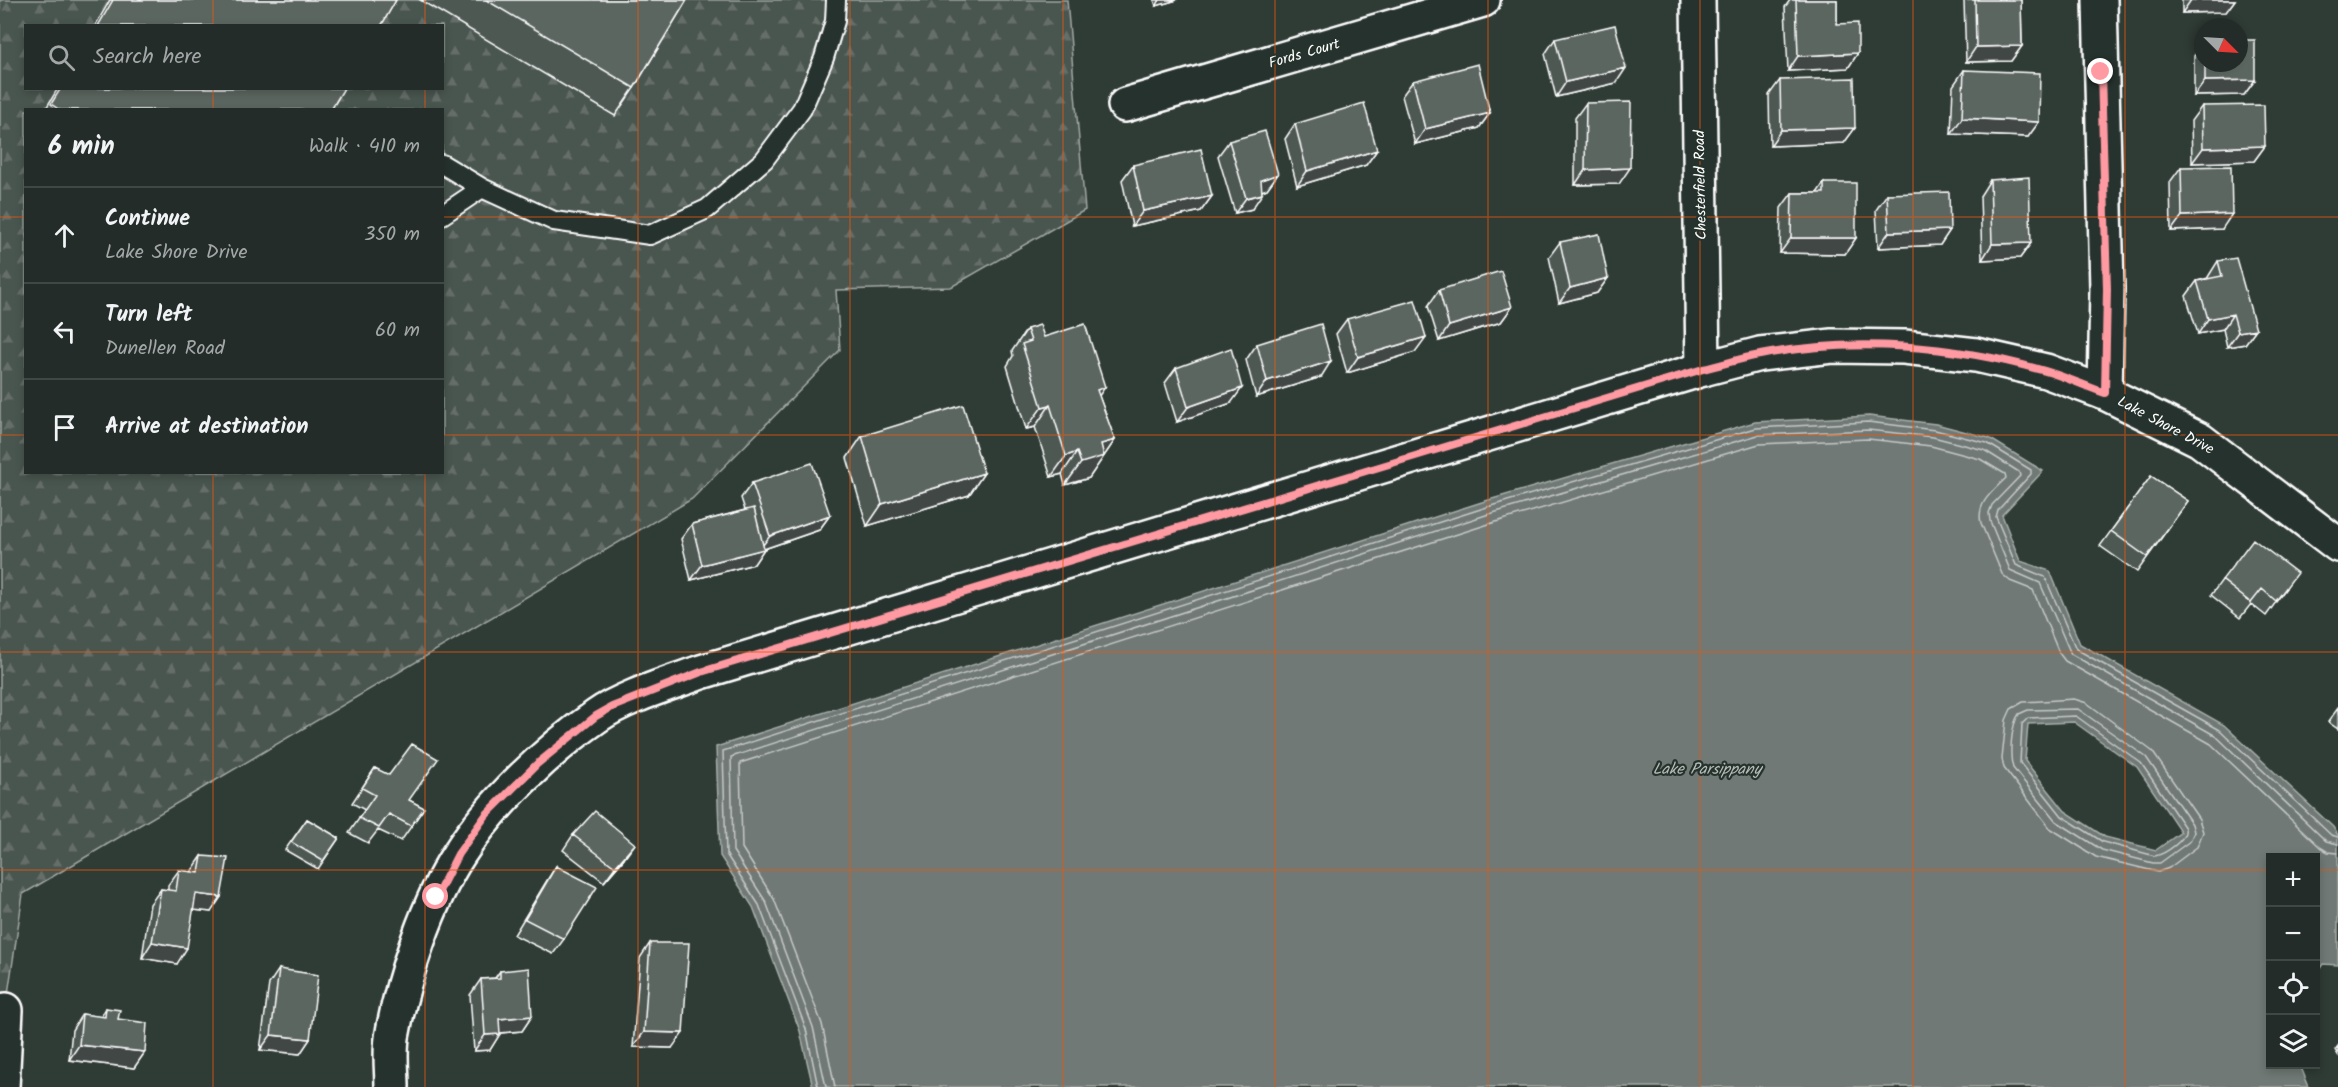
<!DOCTYPE html>
<html lang="en">
<head>
<meta charset="utf-8">
<style>
  body { margin:0; font-family:Kalam,sans-serif; background:#2b3430; color:#f1f3f6 }
  .controls { position:absolute; right:18px; bottom:18px; display:grid; overflow:hidden; border-radius:0px; box-shadow:0 3px 9px #0003 }
  .controls button { width:54px; height:54px; display:grid; place-items:center; padding:0; border:0; border-bottom:2px solid #404845; background:#232c28; color:#f1f3f6; font:30px sans-serif }
  .compass { position:absolute; left:2194px; top:18px; width:54px; height:54px; border-radius:50%; background:#232c28; box-shadow:0 3px 9px #0003; rotate:114deg }
  .stop { position:absolute; width:18px; height:18px; margin:-14px; border:4px solid #ff9aa2; border-radius:50%; background:#fff }
  .stop.end { background:#ff9aa2; border-color:#fff; box-shadow:0 2px 6px #0008 }
  .list { margin:0; padding:0; list-style:none }
  h2 { display:flex; justify-content:space-between; align-items:center; height:78px; margin:0; padding:0 24px; font-size:26px }
  h2 small { font-size:20px; font-weight:400; color:#a3a7a8 }
  .list li { display:grid; grid-template-columns:39px 1fr auto; gap:18px; align-items:center; box-sizing:border-box; height:96px; padding:0 24px; border-top:2px solid #404845 }
  .list b { display:block; font-size:22px; white-space:nowrap }
  .list p { margin:0; font-size:20px; white-space:nowrap; color:#a3a7a8 }
  .list em { font-size:20px; font-style:normal; color:#a3a7a8 }
  .icon { flex:none; width:33px; height:33px; fill:none; stroke:currentColor; stroke-width:2; stroke-linecap:round; stroke-linejoin:round }
  .map { position:relative; flex:none; width:2338px; height:1087px; overflow:hidden }
  .search { position:absolute; background:#232c28; box-shadow:0 3px 9px #0003; left:24px; top:24px; width:420px; height:66px; display:flex; align-items:center; gap:15px; box-sizing:border-box; padding:0 21px; border-radius:0px; color:#a3a7a8; font-size:22px }
  .panel { position:absolute; background:#232c28; box-shadow:0 3px 9px #0003; left:24px; top:108px; width:420px; height:366px; border-radius:0px }
  .map>svg:first-child { display:block }
</style>
</head>
<body>
<div class="map">
<svg width="2338" height="1087" viewBox="0 0 2338 1087">
  <defs>
    <pattern id="forest-firs" width="22" height="20" patternUnits="userSpaceOnUse" patternTransform="scale(1.5)"><rect width="22" height="20" fill="#4a544f"/><path d="M5 1l3.5 6h-7zM16 11l3.5 6h-7z" fill="#656e69"/></pattern>
  </defs>
  <rect width="100%" height="100%" fill="#2f3b35"/>
  <filter id="ink" filterUnits="userSpaceOnUse"><feTurbulence type="fractalNoise" baseFrequency=".0167" numOctaves="2"/><feDisplacementMap in="SourceGraphic" scale="12" xChannelSelector="R" yChannelSelector="G"/><feConvolveMatrix kernelMatrix="1 2 1 2 8 2 1 2 1" color-interpolation-filters="sRGB"/></filter>
  <g filter="url(#ink)">
    <!-- forest -->
    <path fill="url(#forest-firs)" stroke="#a4aaa7" stroke-width="1.5" fill-rule="evenodd" d="M0,0H1067L1085,210L951,287L836,290L840,350L692,499L23,894L0,1047ZM26,26H442V88H26ZM26,110H442V472H26Z"/>
    <!-- water -->
    <path fill="#707975" stroke="#a9afac" stroke-width="1.5" fill-rule="evenodd" d="M1869,416L1936,424L1989,438L2043,471L2002,515L2020,561L2050,571L2080,644L2224,725L2333,827L2338,835V965L2323,964L2316,974V858H2270V1064L2300,1065L2309,1087H813L800,1031L753,907L720,856L716,747L1482,502L1755,422ZM2074,722L2137,767L2181,832L2156,850L2105,837L2065,811L2025,761L2028,724Z"/>
    <g fill="none" stroke-linecap="round" stroke-linejoin="round">
      <!-- shore -->
      <path stroke="#c6c9c8" stroke-width="1.5" d="M2074,699L2087,703L2152,751L2199,819L2203,832L2197,847L2169,868L2158,872L2096,857L2050,828L2004,768L2002,759L2006,720L2011,709L2023,702Z
        M2078,709L2146,757L2192,824L2194,832L2190,841L2160,863H2153L2102,850L2056,821L2013,768C2009,755 2011,725 2019,714L2028,710Z
        M2076,716L2141,763L2185,828C2188,839 2165,854 2155,856L2103,842L2062,816L2020,763L2022,724L2028,718Z
        M818,1087L806,1029L759,905L726,854L723,751L1484,508L1756,428L1868,422L1935,430L1987,443L2031,470V474L1998,510L1996,517L2016,565L2045,577L2076,649L2220,730L2331,835L2338,837
        M826,1087L813,1027L766,902L733,851L731,757L1486,515L1758,435L1868,430L1933,437L1984,450L2019,472L2020,476L1992,505L1989,513L1990,521L2010,570L2040,583L2071,654L2216,736L2326,841L2338,844
        M835,1087L822,1024L774,899L742,848L740,763L1489,524L1759,444L1868,439L1931,446L1980,459L2005,474L2006,478C1993,491 1976,503 1981,523L2002,574L2010,581L2033,590L2059,653L2065,661L2211,744L2320,847L2328,852L2338,853"/>
      <!-- service casing -->
      <g stroke="#fff" stroke-width="22">
        <path id="service" d="M442,164L482,188L554,221L650,235L707,209L764,160L802,109L824,58L835,21L836,0
          M442,215L482,188"/>
      </g>
      <!-- minor casing -->
      <g stroke="#fff" stroke-width="38">
        <path id="minor" d="M1698,0L1703,369
          M2100,0L2107,289L2105,393
          M1125,105L1483,0
          M2,1087L6,1010"/>
      </g>
      <!-- tertiary casing -->
      <g stroke="#fff" stroke-width="38">
        <path id="tertiary" d="M392,1087C392,1070 389,1050 393,1032C403,977 428,901 459,854C491,804 548,750 597,716C624,697 669,684 701,672L1703,369L1760,354L1832,346L1904,347L1976,355L2046,371L2105,393L2200,440L2338,545"/>
      </g>
      <!-- service -->
      <use href="#service" stroke="#26332d" stroke-width="18"/>
      <!-- minor -->
      <use href="#minor" stroke="#26332d" stroke-width="33"/>
      <!-- tertiary -->
      <use href="#tertiary" stroke="#26332d" stroke-width="33"/>
    </g>
    <!-- wall -->
    <path fill="#4e5853" stroke="#fff" stroke-width="1.5" d="M110,0H396L381,26H95Z
      M420,0H687L634,88L615,116Z
      M1154,0H1177L1156,6Z
      M1790,0H1837V24L1858,53L1848,68L1788,71L1785,7Z
      M1965,0H2021L2022,46L2011,61L1966,62L1964,1Z
      M2182,0H2235L2226,12L2182,13Z
      M1555,39L1616,83L1556,97L1545,54Z
      M2203,43V63H2239L2255,80L2244,95L2194,96V56Z
      M1964,70L2039,122L2028,137L1951,134L1953,86Z
      M1780,80L1855,128L1844,143L1770,146L1769,95Z
      M1413,81L1490,113L1479,128L1415,144L1402,96Z
      M58,88H344L331,110H45Z
      M1586,103L1619,184L1575,185V118Z
      M2202,106L2265,146L2254,161L2192,163L2191,121Z
      M1295,124L1377,150L1366,165L1297,186L1285,139Z
      M1229,141L1278,174L1267,189L1262,191L1252,209L1235,213L1218,156Z
      M1133,165L1212,196L1201,211L1132,226L1122,180Z
      M2181,167L2222,229L2171,231L2170,182Z
      M1990,180L2031,243L2020,258L1982,260L1980,196Z
      M1824,183L1856,238L1845,254L1780,253L1781,208L1792,193H1817Z
      M1887,194L1950,230L1940,245L1878,248L1876,210Z
      M1560,242L1608,278L1597,293L1559,303L1549,257Z
      M2218,261L2256,329L2245,344L2227,347L2223,329L2198,334L2186,296L2197,281L2208,278V277Z
      M1439,290L1512,307L1501,322L1439,341L1428,306Z
      M1347,319L1415,352L1347,373L1336,334Z
      M1027,329L1044,337L1099,396L1115,440L1089,478L1065,485L1062,474L1051,477L1035,427L1026,429L1007,366L1013,356L1012,351Z
      M1257,344L1321,377L1256,397L1246,360Z
      M1176,368L1231,403L1177,422L1165,383Z
      M862,436L984,473L969,495L867,526L847,458Z
      M2151,476L2188,501L2137,572L2100,546Z
      M752,483L830,515L819,530L764,549L754,564L691,580L681,539L692,524L745,510L741,498Z
      M2222,580L2286,588L2266,616L2251,604L2240,618L2211,595Z
      M2338,708V729L2328,722Z
      M375,768L409,800L424,808L401,841L378,830L368,843L349,833L365,810L352,803Z
      M307,819L339,838L318,869L285,850Z
      M573,835L624,859L604,882L563,850Z
      M202,856L211,912L193,910L177,964L142,958L150,904L161,889L168,890V885L179,870L191,872Z
      M556,866L564,939L553,954L514,935L546,882Z
      M650,943L672,1048L633,1047L640,958Z
      M279,969L310,1039L300,1054L260,1050L269,984Z
      M500,971L532,1016L522,1031L500,1033L490,1050L474,1051L470,995L481,979L495,978Z
      M106,1008L118,1019L145,1052L134,1068L69,1060L72,1030L82,1014L101,1017Z
      M2338,1046V1055L2335,1050Z"/>
    <!-- shaded-wall -->
    <path fill="#404744" stroke="#fff" stroke-width="1.5" d="M1160,0H1177L1156,6Z
      M2191,0H2235L2226,12L2182,13Z
      M2022,46L2011,61L1966,62L1976,47Z
      M1858,53L1848,68L1788,71L1798,56Z
      M1626,68L1616,83L1556,97L1566,82Z
      M2255,80L2244,95L2194,96L2205,81Z
      M1490,113L1479,128L1415,144L1425,129Z
      M1962,118L2039,122L2028,137L1951,134Z
      M1855,128L1844,143L1770,146L1781,130Z
      M2265,146L2254,161L2192,163L2203,148Z
      M1377,150L1366,165L1297,186L1307,171Z
      M1630,168L1619,184L1575,185L1585,170Z
      M1278,174L1267,189L1250,195L1261,180Z
      M1262,194L1252,209L1235,213L1246,198Z
      M1212,196L1201,211L1132,226L1143,211Z
      M2232,214L2222,229L2171,231L2182,216Z
      M1950,230L1940,245L1878,248L1889,232Z
      M1791,238H1856L1845,254L1780,253Z
      M2031,243L2020,258L1982,260L1992,244Z
      M1608,278L1597,293L1559,303L1570,288Z
      M1512,307L1501,322L1439,341L1449,326Z
      M2233,314L2223,329L2198,334L2208,319Z
      M2256,329L2245,344L2227,347L2238,332Z
      M1426,337L1415,352L1347,373L1358,357Z
      M1331,361L1321,377L1256,397L1267,381Z
      M1105,387L1090,409L1097,390Z
      M1242,388L1231,403L1177,422L1188,407Z
      M1050,405L1035,427L1026,429L1042,407Z
      M1115,440L1089,478L1065,485L1081,463L1101,444Z
      M1077,452L1062,474L1051,477L1066,456Z
      M984,473L969,495L867,526L882,504Z
      M830,515L819,530L764,549L754,564L691,580L702,565L759,550L770,536Z
      M635,844L624,859L604,882L615,867Z
      M196,894L221,897L211,912L185,909Z
      M152,942L187,948L177,964L142,958Z
      M532,1016L522,1031L488,1034L499,1019Z
      M644,1032L683,1033L672,1048L633,1047Z
      M500,1034L490,1050L474,1051L485,1035Z
      M271,1035L310,1039L300,1054L260,1050Z
      M79,1045L145,1052L134,1068L69,1060Z"/>
    <!-- building -->
    <path fill="#5b6661" stroke="#fff" stroke-width="1.5" d="M113,0H396L381,26H98Z
      M486,0H687L634,88Z
      M1796,0H1837V24L1858,23V53L1798,56Z
      M1975,0H2021L2022,46L1976,47Z
      M1615,25L1626,68L1566,82L1555,39Z
      M2239,40H2255V80L2205,81V63H2239Z
      M1478,64L1490,113L1425,129L1413,81Z
      M1964,70L2040,73L2039,122L1962,118Z
      M1854,78L1855,128L1781,130L1780,80Z
      M61,88H344L331,110H60L51,104Z
      M1631,102L1630,168L1585,170L1586,103Z
      M1364,103L1377,150L1307,171L1295,124Z
      M2264,105L2265,146L2203,148L2202,106Z
      M1265,131L1278,174L1261,180L1262,194L1246,198L1229,141Z
      M1201,149L1212,196L1143,211L1133,165Z
      M2231,166L2232,214L2182,216L2181,167Z
      M2029,177L2031,243L1992,244L1990,180Z
      M1824,183H1856V238H1791L1792,193H1824Z
      M1949,192L1950,230L1889,232L1887,194Z
      M1599,234L1608,278L1570,288L1560,242Z
      M2236,258L2256,329L2238,332L2233,314L2208,319L2197,281L2222,276L2218,261Z
      M1501,271L1512,307L1449,326L1439,290Z
      M1415,300L1426,337L1358,357L1347,319Z
      M1085,324L1105,387L1097,390L1115,440L1101,444L1104,456L1081,463L1077,452L1066,456L1050,405L1042,407L1022,344L1031,341L1027,329L1040,325L1044,337Z
      M1321,324L1331,361L1267,381L1257,344Z
      M1231,348L1242,388L1188,407L1176,368Z
      M963,405L984,473L882,504L862,436Z
      M812,463L830,515L770,536L752,483Z
      M2151,476L2188,501L2147,557L2111,531Z
      M754,508L764,549L702,565L692,524Z
      M2253,539L2297,573L2276,601L2262,589L2251,603L2222,580Z
      M412,744L438,759L409,800L424,808L411,826L389,814L379,828L359,818L375,795L362,788L375,768L389,775Z
      M595,811L635,844L615,867L573,835Z
      M307,819L339,838L323,861L291,842Z
      M202,856L228,858L221,897L196,894L187,948L152,942L161,889L176,891L179,870L199,873Z
      M556,866L597,887L564,939L525,919Z
      M650,943H689L683,1033L644,1032Z
      M529,968L532,1016L499,1019L500,1034L485,1035L481,979L500,978V971Z
      M279,969L318,975L310,1039L271,1035Z
      M106,1008L120,1010L118,1019L147,1023L145,1052L79,1045L82,1014L105,1017Z"/>
  </g>
  <g fill="none" stroke-linecap="round" stroke-linejoin="round" filter="url(#ink)">
    <!-- route -->
    <path stroke="#ff9aa2" stroke-width="8" d="M436,897L458,854L486,815L537,764L596,716L612,707L701,672L1703,369C1722,365 1741,358 1760,355C1853,337 1955,345 2045,371C2066,377 2085,386 2105,393L2107,289L2101,72"/>
  </g>
  <!-- grid -->
  <path fill="none" stroke="#e8590c" stroke-width="1.5" stroke-opacity="0.55" d="M213,0V26M425,0V26M638,0V1087M850,0V1087M1063,0V1087M1275,0V1087M1488,0V1087M1700,0V1087M1913,0V1087M2125,0V1087M213,88V110M425,88V110M0,217H26M442,217H2338M0,435H26M442,435H2338M213,472V1087M425,472V1087M0,652H2338M0,870H2270M2316,870H2338"/>
  <g text-anchor="middle" stroke-width="4.5" stroke-linejoin="round" paint-order="stroke">
    <!-- street labels -->
    <g font-size="15" fill="#fff" stroke="#26332d">
      <text transform="translate(1304 53) rotate(-16)" y="5">Fords Court</text>
      <text transform="translate(1700 185) rotate(-91)" y="5">Chesterfield Road</text>
      <text transform="translate(2166 425) rotate(28)" y="5">Lake Shore Drive</text>
    </g>
    <!-- water labels -->
    <g font-size="16" font-style="italic" fill="#b8bcba" stroke="#26332d">
      <text x="1707" y="774">Lake Parsippany</text>
    </g>
  </g>
</svg>
<div class="controls">
<button>+</button>
<button>−</button>
<button><svg class="icon" aria-label="locate" viewBox="0 0 24 24"><circle cx="12" cy="12" r="6"/><path d="M12 2v4M12 18v4M2 12h4M18 12h4"/></svg></button>
<button><svg class="icon" aria-label="layers" viewBox="0 0 24 24"><path d="M12 4l9 5-9 5-9-5zM3 14l9 5 9-5"/></svg></button>
</div>
<svg class="compass" viewBox="-18 -18 36 36"><path d="M0-13l5 13h-10z" fill="#e53935"/><path d="M0 13l5-13h-10z" fill="#a3a7a8"/></svg>
<div class="stop" style="left:436px;top:897px"></div>
<div class="stop end" style="left:2101px;top:72px"></div>
<div class="search"><svg class="icon" aria-label="search" viewBox="0 0 24 24"><circle cx="10" cy="10" r="6"/><path d="M15 15l6 6"/></svg>Search here</div>
<section class="panel">
<h2>6 min<small>Walk · 410 m</small></h2>
<ul class="list">
<li><svg class="icon" aria-label="ahead" viewBox="0 0 24 24"><path d="M12 20V5M6 11l6-6 6 6"/></svg><div><b>Continue</b><p>Lake Shore Drive</p></div><em>350 m</em></li>
<li><svg class="icon" aria-label="left" viewBox="0 0 24 24"><path d="M17 20v-9H6M10 6l-5 5 5 5"/></svg><div><b>Turn left</b><p>Dunellen Road</p></div><em>60 m</em></li>
<li><svg class="icon" aria-label="arrive" viewBox="0 0 24 24"><path d="M6 21V4h12l-3 4 3 4H6"/></svg><div><b>Arrive at destination</b></div></li>
</ul>
</section>
</div>
</body>
</html>
